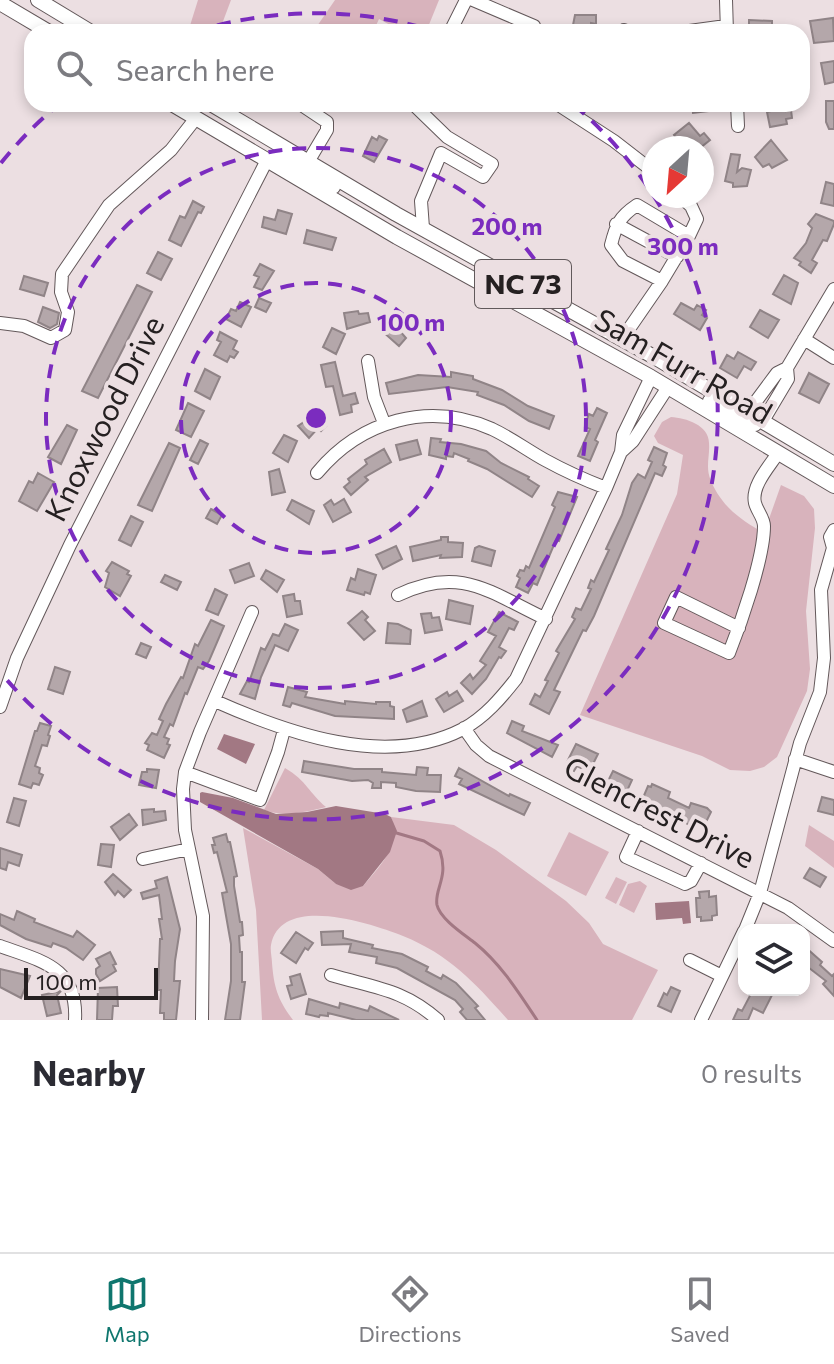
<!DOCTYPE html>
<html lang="en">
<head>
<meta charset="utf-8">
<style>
  body { margin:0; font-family:Commissioner,sans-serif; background:#f2f2f3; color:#2b2b33 }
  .controls { position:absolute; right:24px; bottom:24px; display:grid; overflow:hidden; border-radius:16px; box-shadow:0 4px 12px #0003 }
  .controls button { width:72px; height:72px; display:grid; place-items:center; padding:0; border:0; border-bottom:2px solid #e1e1e2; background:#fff; color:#2b2b33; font:40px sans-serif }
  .compass { position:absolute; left:642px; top:136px; width:72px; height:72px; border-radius:50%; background:#fff; box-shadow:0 4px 12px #0003; rotate:206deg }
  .scale { position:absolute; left:24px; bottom:20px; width:134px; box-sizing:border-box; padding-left:8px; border:4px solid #252021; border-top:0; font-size:22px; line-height:28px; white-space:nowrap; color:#252021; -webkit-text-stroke:6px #ecdfe2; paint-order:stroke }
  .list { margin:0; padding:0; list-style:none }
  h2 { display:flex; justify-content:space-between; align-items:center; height:104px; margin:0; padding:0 32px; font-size:34px }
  h2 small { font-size:26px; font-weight:400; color:#7c7c81 }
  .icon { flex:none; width:44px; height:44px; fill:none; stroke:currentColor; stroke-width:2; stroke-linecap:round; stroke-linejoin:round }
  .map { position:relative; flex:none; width:834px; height:1020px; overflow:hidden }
  .search { position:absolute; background:#fff; box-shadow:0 4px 12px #0003; left:24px; right:24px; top:24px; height:88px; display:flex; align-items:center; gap:20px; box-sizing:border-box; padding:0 28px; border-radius:24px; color:#7c7c81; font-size:30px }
  .sheet { height:232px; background:#fff }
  nav { display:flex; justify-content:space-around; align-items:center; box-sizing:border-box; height:112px; border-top:2px solid #e1e1e2; background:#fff; font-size:22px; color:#7c7c81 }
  nav a { display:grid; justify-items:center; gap:4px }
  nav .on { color:#0f766e }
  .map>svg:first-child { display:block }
</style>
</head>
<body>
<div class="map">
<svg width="834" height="1020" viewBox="0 0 834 1020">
  <rect width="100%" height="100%" fill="#ecdfe2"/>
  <!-- green -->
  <path fill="#d8b3bc" d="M198,0H231L219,32H188Z
    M335,0H439L426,32H403L379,19L373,32H313Z
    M671,417C686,418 709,425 709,443C710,457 705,467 711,481C722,507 741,520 764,533L781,485L804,496L814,509L815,528L806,611L810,669L807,691L777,757L764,767L750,771L730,770L702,756L580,715L677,494L683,455L658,443L654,436L662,422Z
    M285,768C307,781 309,793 326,807C307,812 283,817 264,810Z
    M391,817L454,825L496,850L566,901L589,923L603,944L658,970L632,1020H508C475,983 450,955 403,936C372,924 281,893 271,945C270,950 272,958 272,963C274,988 278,1000 293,1020H262L256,910L243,828L318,869L336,884L363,886C381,865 402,844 391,817Z
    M809,825L834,841V868L805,846Z
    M569,832L609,852L586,896L547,876Z
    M616,877L627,882L616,904L605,898Z
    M640,881L647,886L634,913L619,905L628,884Z"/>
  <!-- water -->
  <path fill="#a27883" d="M224,734L255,744L246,764L217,749Z
    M202,792L233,798L276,814L307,812L336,806L385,814L391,817L397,831L390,852L363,886L351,890L336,884L318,869L200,802V793Z
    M689,901L691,923L683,924L682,918L656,920L655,903Z"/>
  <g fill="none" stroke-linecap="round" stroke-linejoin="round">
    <!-- stream -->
    <path stroke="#a27883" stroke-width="3" d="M393,832L424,841L440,851C449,878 434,889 437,905C440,919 465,935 475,943C501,964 519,993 537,1020"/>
  </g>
  <!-- building -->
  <path fill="#b4a7aa" stroke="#908487" stroke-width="2" d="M575,15H596V24L591,23V32H574L572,30Z
    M833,18L834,41L814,43L810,21Z
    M749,20L772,21V32H749Z
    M834,61V82L825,84L821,63Z
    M826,101H834V129H829L826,122Z
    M692,104H709L710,111L693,113Z
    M770,104H785L786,111L791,110L792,118L786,119L787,124L770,127L767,112L771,111Z
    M689,123L700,136L704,133L710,140L700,148H684L674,135Z
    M379,136L387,140L374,162L363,156L372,137L377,140Z
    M771,140L787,160L772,168L769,164L763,167L755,157Z
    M731,154L740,155L737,172L742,168L751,170L747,186L733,187V183L725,181Z
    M826,182L834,184V206L821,203Z
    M193,201L204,207L201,213L198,212L181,246L169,240L180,216L185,218Z
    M278,210L292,214L286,234L262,227L264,217L275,220Z
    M816,214L834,221V224L827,241L823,240L812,260L817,263L811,273L799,265L801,262L794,258L806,243L812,228L808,224Z
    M307,230L336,238L332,250L304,243Z
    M158,252L172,259L161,280L147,273Z
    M260,264L274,271L262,290L254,287L259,277L254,275Z
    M784,275L798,283L791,304L773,294Z
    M24,276L48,283L44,296L20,289Z
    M137,285L152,292L98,398L82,391Z
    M259,298L271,303L266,312L255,307Z
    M240,302L251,307L241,327L226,319L231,309L236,311Z
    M681,303L694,310L697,305L706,310L702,315L707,318L700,330L674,314Z
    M43,307L59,313L57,324L50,328L38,322Z
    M760,310L779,320L768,338L750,327Z
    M358,311L359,314L368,313L370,322L347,329L344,313Z
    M391,321L406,338L399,346L382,331Z
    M332,328L345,334L336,354L323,347Z
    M220,332L237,341L233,349L238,352L234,358L230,356L227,362L214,355L221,342L217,340Z
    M738,352L756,362L751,370L744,366L737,378L720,368L727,355L734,359Z
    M335,362L343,396L355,393L358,403L351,405L352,412L340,415L333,386L326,387L321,365Z
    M205,369L220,377L210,399L195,391Z
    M451,372L473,376V379L502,390L528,406L554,416L549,429L529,421L504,405L477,395L478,392L447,387L389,394L386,383L418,375L451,377Z
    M809,373L829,384L819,403L799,393Z
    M188,403L204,411L191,437L176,430Z
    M597,408L607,413L595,440L598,442L590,461L578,456L590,429L585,427L586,422L589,414L593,416Z
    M310,418L314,422L318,418L326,426L321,431L318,428L309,438L298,426Z
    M67,425L77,430L61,464L48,457Z
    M284,435L297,441L288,462L273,453Z
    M431,438L441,439L440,442L461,444L486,451L501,463L529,477L528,479L539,486L532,497L487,469L468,461L469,459L454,453L453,457L446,456V459L429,455Z
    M200,440L208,444L198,464L190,460Z
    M417,440L421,454L400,460L396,445Z
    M169,443L180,448L152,511L138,505Z
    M654,447L667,453L663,465L666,467L662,476L655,473L594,616L586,631L583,630L554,690L560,692L549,714L530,704L535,694L540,697L548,681L545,680L559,653L556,651L575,619L572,617L576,608L581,610L591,589L588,588L591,580L594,582L609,550L606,549L622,515L632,483L638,474L645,478L652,462L648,460Z
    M384,449L391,462L365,477L368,480L351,495L344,487L350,482L348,479L367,464L365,460Z
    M279,469L285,492L272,495L269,472Z
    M38,473L54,482L37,511L19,501L29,481L33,483Z
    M558,492L577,497L559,541L556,540L537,585L533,583L528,593L516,587L520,578L517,576L520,570L524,571L526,566L529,568L555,507L552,505Z
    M344,499L351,512L333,522L324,505L331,500L334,505Z
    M292,500L314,511L309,524L287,510Z
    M211,509L222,515L217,524L206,518Z
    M131,516L143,522L131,546L119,540Z
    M441,537H448V542L463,543L462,557L440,558L441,555L413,561L410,547L441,540Z
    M396,546L402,559L383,569L376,555Z
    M479,546L495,551L491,566L472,561L475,548Z
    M112,562L129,571L127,574L131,576L120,596L105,587L109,573L106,571Z
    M249,563L254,576L235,583L230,570Z
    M358,569L376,575L370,594L365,592L364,595L347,590L351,578L355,580Z
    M266,570L284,580L277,592L261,579Z
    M165,575L181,582L177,590L161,582Z
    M215,589L227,595L218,615L206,610Z
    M294,594L295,601H300L302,614L287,617L283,596Z
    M449,600L473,606L470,624L446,619Z
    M362,611L368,617L365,620L375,631L364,640L348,623Z
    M499,612L518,622L514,630L509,628L499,647L506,651L501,658L499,657L486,679L472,694L461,683L470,674L473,679L486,665L480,661L496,636L488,632Z
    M431,613L432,618L439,617L442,630L425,633L421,614Z
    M211,620L224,626L209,661L203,669L198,667L187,694L185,693L173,726L170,724L164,737L169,739L167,744L170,745L164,758L147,750L149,745L145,743L152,733L157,735L163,721L159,719L166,704L181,677L183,678L195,644L198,646Z
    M388,623L398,624L411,630L410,644L386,643Z
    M285,624L298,630L288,651L275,645L261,677L255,699L240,694L247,681L249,682L261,648L265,650L273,634L279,636Z
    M141,643L151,647L146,658L136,654Z
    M55,667L70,672L63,694L48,689Z
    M288,687L307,692L305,697L345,704V701L376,704V702H390V706L394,707V719L335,716L292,703L290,707L283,705Z
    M457,691L463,701L444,712L436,699L447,692L449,696Z
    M422,701L427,716L407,722L403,710Z
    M512,721L524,726L522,731L558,745L552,757L507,733Z
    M40,723L51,726L48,735L50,736L47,746L42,745L35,766L40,768L39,773L43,775L39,785L33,783L31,788L19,784L35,731H37Z
    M576,744L598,754L589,772L577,766L574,771L565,766Z
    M304,761L354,769H382V772L416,775L417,767L428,768L427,775H441L440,792L416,791L396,787V783L381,782V788H372L373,783L368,780L352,781L302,772Z
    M459,768L509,796L510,794L530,803L524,815L459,784L462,779L455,776Z
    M147,769L159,770L156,788L139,785L142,772H147Z
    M613,771L632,780L626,793L607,783Z
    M652,784L670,792L668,798L689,808L691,803L707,808L711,812L704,826L691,822L689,825L663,809L662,812L640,805L648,786L651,787Z
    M822,797L834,800V815L818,811Z
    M14,798L26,801L19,826L7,822Z
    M154,809V812L165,811L166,820L143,825L142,810Z
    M129,814L137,825L120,840L111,827Z
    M226,834L228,842H230L237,876L234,877V886L240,922H242L243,935L239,936L240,952H242V982H245L240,1020H225L231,981V944L222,893L227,892L217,852L214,853L212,845H215L213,838Z
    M101,844L114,845L111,867L98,865Z
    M0,848L22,855L19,866L8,862L6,870L0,868Z
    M810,868L826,877L820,887L804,878Z
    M113,874L131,890L124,897L118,891L115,895L105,882Z
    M167,877L180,929L175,961L174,981H180L176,1020H164V1013H160L161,990H158L160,939H162L159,919H162L159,895L143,899L141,893L157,888L155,881Z
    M709,891V897L716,896L717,915L712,916V920L701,921V917H697L696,898H700L699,892Z
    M17,911L35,919L34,922L73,937L77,931L95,945L83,960L66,948L53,943L51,947L26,939L0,925V914L14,920Z
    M343,931V938L373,945L372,948L402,954L428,967L426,971L441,979L443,975L456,983L478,1006L475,1008L485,1020H467L460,1012L463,1009L455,1000L397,968L376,963L377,957L349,952L351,944L322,945L321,932Z
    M296,932L313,943L308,950L305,948L296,963L281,953Z
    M804,946L822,962L820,965L832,976L834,974V996L823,984L826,981L804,964Z
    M110,952L116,964L113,965L116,971L100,981L96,974V969L100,966L96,959Z
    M0,969L30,976L21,998L0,987Z
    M300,974L306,994L291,999L287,986L292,985L290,977Z
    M117,987L118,1006H113L112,1020H97L98,988Z
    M671,987L680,991L671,1012L658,1006L664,993L667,995Z
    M753,990L773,993L763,1013L753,1008L748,1020H733L738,1009L742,1011Z
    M61,991L57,995L61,1013L47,1016L42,995Z
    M309,999L339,1008L340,1003L368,1011L370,1006L399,1020H356L328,1013V1016L320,1015L319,1017L306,1014Z"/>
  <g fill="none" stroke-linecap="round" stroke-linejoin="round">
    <!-- minor casing -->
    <g stroke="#63585a" stroke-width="14">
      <path id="minor" d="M473,0L534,26V32
        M726,0L727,32
        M624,30L628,32
        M450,32L466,0
        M682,32L726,26
        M300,104L327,122V130L308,162
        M416,104L415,106L447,137L492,164L483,177L441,153L421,201L423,228
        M557,104L614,141L654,172
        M737,104L738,126
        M680,196L691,206L697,219L689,236
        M616,224L677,257
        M0,323L24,326L51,338L65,330L68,312L61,292L62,274L109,205L171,150L196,118
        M622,339L662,281L623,261L611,245C616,225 619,217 637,205L689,236L662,281
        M804,339L834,358
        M368,361L374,397L384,423
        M748,412L777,373L787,368
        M763,421L788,379L787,368L834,289
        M621,452L633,441L668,387
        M317,473C361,420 429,401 492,429C511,438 527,450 545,460C565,471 585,480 606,488
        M398,595C460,565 489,592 546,619
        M739,628L676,597L664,623L729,653C741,623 764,558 764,526C764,518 757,511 755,503C751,486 769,467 778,453
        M215,701C287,733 386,769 463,729C485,717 501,698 516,679L606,488L621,452L623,435L651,377
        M0,707L17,658L70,545L267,160
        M464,728L476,745L489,756L788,908L834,941
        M795,759L834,772
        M185,772L260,800L278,752L284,730
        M638,831L626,857L685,884L691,881L701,863
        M143,859L189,849
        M745,930L760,893L800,743L820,692L824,658L821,590L833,548L830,537L834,530
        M0,946C41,961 78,967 75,1020
        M690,960L722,976
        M331,975C375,988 403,989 438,1020
        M202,1020L203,916L185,830L183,789L185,772L200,732L252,612
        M701,1020L744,931"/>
    </g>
    <!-- major casing -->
    <g stroke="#63585a" stroke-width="16">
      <path id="major" d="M38,0L91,32
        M0,3L49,32
        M172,104L397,237L651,377L834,486
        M211,104L396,214L656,358L834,464
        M277,157L333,187
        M710,401L747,422L755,424"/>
    </g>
    <!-- minor -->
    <use href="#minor" stroke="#fff" stroke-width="12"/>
    <!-- major -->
    <use href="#major" stroke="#fff" stroke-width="14"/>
  </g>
  <!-- distance rings -->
  <g fill="none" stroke="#7b2cbf" stroke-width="4" stroke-dasharray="14 10">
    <circle cx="316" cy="418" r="135"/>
    <circle cx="316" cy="418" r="270"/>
    <path d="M1 163A405 405 0 0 1 58 105M194 32A405 405 0 0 1 438 32M574 105A405 405 0 1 1 1 673"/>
  </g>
  <g text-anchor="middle" stroke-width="8" stroke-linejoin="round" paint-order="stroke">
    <!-- shield labels -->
    <rect fill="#ecdfe2" stroke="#61595b" stroke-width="2" x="475" y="260" width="96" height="48" rx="6"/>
    <g font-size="28" font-weight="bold" fill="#252021">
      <text x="523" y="294">NC 73</text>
    </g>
    <!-- street labels -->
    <g font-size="30" fill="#252021" stroke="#ecdfe2">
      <text transform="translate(683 367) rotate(30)" y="10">Sam Furr Road</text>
      <text transform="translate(105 419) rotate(-63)" y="10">Knoxwood Drive</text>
      <text transform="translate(659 813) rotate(27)" y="10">Glencrest Drive</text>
    </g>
  </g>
  <circle cx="316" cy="418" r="12" fill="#7b2cbf" stroke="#ecdfe2" stroke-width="4"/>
  <g font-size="24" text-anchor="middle" font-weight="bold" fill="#7b2cbf" stroke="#ecdfe2" stroke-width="8" stroke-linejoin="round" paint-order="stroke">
    <text x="507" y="235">200 m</text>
    <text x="683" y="255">300 m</text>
    <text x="411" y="331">100 m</text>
  </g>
</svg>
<div class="controls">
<button><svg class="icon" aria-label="layers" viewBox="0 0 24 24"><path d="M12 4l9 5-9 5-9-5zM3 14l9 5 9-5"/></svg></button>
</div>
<svg class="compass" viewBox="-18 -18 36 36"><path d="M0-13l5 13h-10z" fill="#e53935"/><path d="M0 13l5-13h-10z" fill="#7c7c81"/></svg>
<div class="scale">100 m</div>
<div class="search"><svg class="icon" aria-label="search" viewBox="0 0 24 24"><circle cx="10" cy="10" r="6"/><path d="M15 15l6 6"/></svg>Search here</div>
</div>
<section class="sheet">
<h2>Nearby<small>0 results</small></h2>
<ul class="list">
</ul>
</section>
<nav>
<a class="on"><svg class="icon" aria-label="map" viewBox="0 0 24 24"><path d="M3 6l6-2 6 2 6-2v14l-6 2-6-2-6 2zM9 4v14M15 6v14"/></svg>Map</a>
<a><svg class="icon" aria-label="directions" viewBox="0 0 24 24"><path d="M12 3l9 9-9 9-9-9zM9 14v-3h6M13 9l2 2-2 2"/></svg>Directions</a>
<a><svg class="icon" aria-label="saved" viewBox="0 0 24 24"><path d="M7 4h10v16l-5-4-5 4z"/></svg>Saved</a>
</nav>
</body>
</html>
